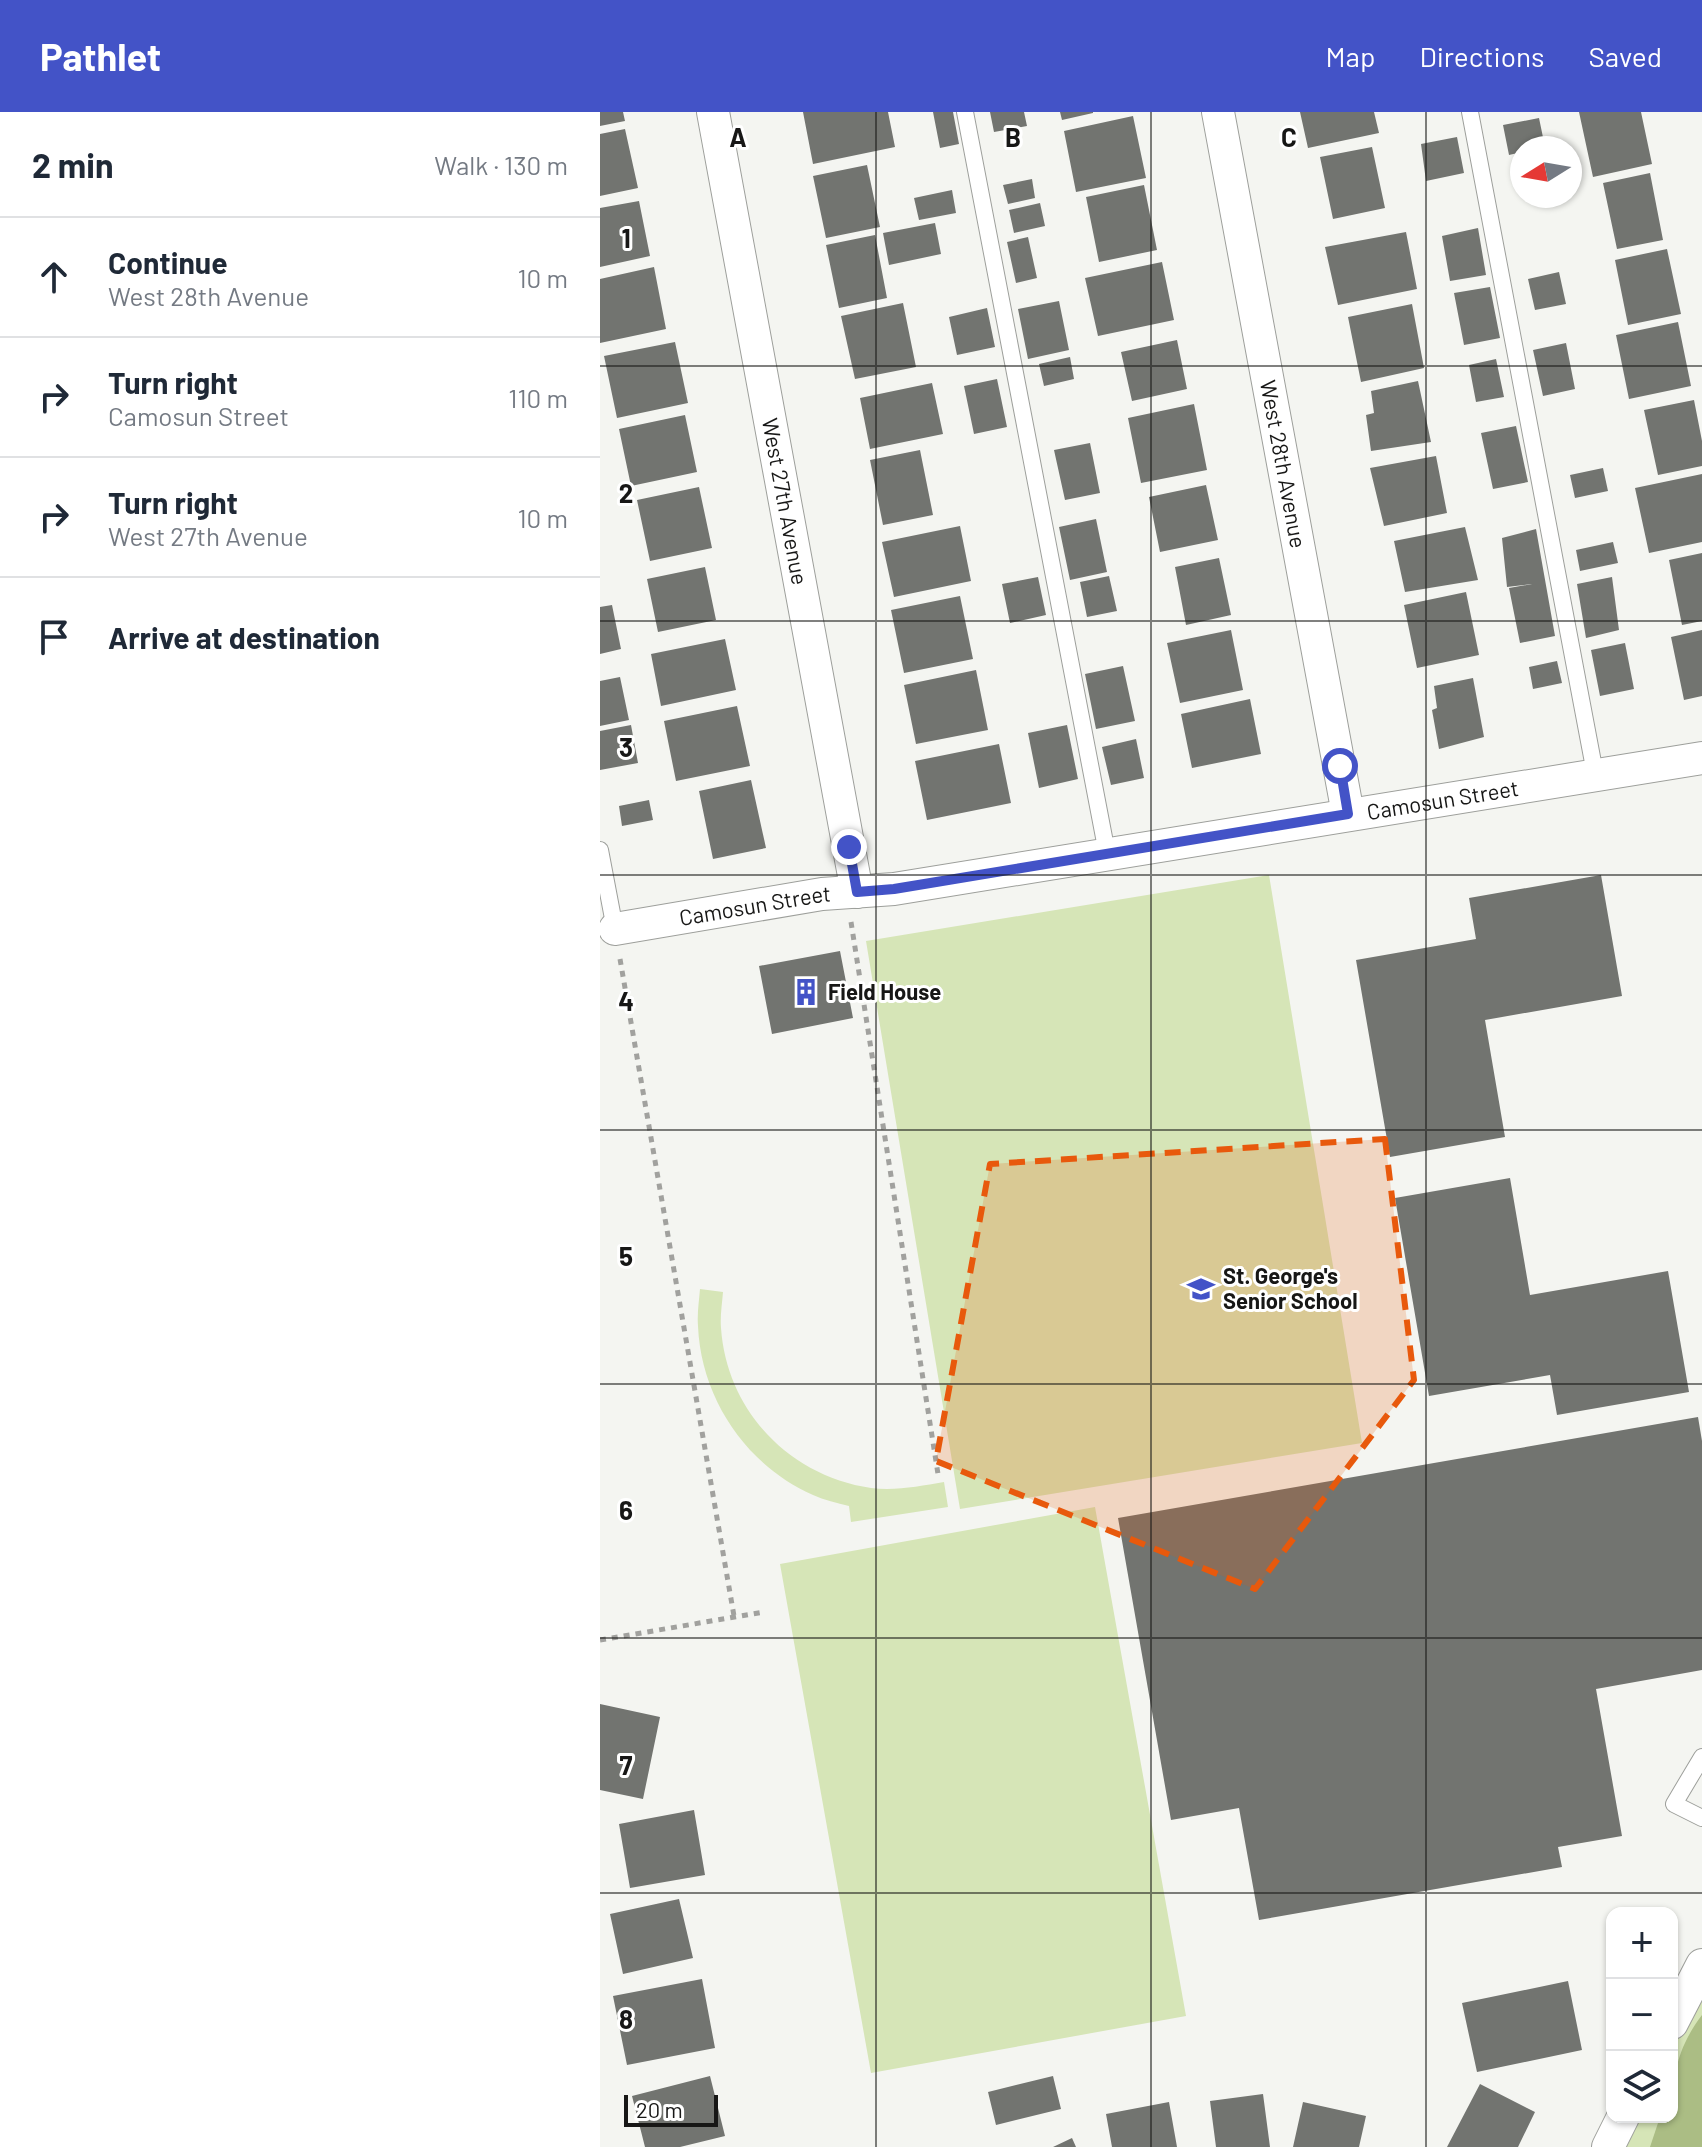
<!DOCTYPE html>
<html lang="en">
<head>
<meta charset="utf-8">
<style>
  body { margin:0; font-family:Barlow,sans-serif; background:#f2f2f3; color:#1f2937 }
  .controls { position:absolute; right:24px; bottom:24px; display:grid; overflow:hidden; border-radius:16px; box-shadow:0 2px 6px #0004 }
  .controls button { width:72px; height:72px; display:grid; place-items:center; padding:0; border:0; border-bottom:2px solid #e0e1e3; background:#fff; color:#1f2937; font:40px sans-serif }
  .compass { position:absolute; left:910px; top:24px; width:72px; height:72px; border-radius:50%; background:#fff; box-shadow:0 2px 6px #0004; rotate:259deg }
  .scale { position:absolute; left:24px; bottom:20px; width:94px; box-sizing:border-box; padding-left:8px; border:4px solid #171716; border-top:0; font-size:22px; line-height:28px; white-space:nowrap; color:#171716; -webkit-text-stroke:6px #fff; paint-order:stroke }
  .stop { position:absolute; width:24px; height:24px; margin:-18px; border:6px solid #4353c7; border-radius:50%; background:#fff }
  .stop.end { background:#4353c7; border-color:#fff; box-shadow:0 2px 8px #0008 }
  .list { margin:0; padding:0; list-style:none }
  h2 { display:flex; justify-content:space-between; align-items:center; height:104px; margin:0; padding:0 32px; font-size:34px }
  h2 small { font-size:26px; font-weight:400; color:#747a83 }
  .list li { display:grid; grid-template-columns:52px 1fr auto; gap:24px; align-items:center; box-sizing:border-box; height:120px; padding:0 32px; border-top:2px solid #e0e1e3 }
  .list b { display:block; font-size:30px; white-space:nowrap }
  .list p { margin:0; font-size:26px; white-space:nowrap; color:#747a83 }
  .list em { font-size:26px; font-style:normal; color:#747a83 }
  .icon { flex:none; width:44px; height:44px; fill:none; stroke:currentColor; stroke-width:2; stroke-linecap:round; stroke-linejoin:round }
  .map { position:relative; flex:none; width:1102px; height:2035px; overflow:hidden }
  header { display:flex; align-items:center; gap:48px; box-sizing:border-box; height:112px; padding:0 40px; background:#4353c7; color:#fff }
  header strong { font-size:38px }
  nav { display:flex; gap:44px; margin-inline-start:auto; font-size:28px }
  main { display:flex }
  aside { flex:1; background:#fff }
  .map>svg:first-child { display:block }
</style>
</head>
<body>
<header>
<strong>Pathlet</strong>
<nav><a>Map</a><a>Directions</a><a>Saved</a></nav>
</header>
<main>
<aside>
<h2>2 min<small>Walk · 130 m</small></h2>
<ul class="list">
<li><svg class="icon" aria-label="ahead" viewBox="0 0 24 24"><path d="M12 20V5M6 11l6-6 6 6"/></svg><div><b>Continue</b><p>West 28th Avenue</p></div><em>10 m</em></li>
<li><svg class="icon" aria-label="right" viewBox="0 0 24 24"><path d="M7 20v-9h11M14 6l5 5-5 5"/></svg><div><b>Turn right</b><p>Camosun Street</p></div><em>110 m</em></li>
<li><svg class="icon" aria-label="right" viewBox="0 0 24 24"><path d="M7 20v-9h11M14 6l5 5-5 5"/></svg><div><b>Turn right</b><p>West 27th Avenue</p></div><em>10 m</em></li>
<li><svg class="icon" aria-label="arrive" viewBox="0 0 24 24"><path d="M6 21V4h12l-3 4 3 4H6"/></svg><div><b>Arrive at destination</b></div></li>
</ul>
</aside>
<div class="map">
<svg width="1102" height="2035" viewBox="0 0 1102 2035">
  <rect width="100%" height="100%" fill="#f4f5f1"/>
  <!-- green -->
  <path fill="#d6e5b7" d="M669,763L762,1331L360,1397L266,829Z
    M100,1177L123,1180C122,1192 120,1205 121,1216C127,1300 190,1364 271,1376C296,1379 320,1374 344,1370L348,1395L251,1410L249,1394C237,1391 224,1388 213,1383C147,1354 101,1287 98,1214C97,1202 99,1189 100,1177Z
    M495,1395L586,1904L271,1961L180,1452Z
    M1102,1877V2035H1022L1037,2005H1072V1937Z"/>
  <!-- forest -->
  <path fill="#abbd84" d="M1102,1903V2035H1050L1060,2005H1072C1072,1965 1077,1936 1102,1903Z"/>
  <!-- building -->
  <path fill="#727470" d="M0,0H23L25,9L0,14Z
    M203,0H288L295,35L213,52Z
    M333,0H353L359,32L340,36Z
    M390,0H424L427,14L394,20Z
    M460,0H493V1L462,8Z
    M700,0H774L779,21L708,36Z
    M979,0H1041L1052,52L993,65Z
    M533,4L546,66L476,80L464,19Z
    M939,6L945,35L922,36V40L909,43L903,13Z
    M25,17L38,76L0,84V22Z
    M857,25L864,61L826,69L821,32Z
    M772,35L785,96L733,107L720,45Z
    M267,53L280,115L226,126L213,64Z
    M1050,61L1063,128L1017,137L1003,71Z
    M432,67L435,86L408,92L403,73Z
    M544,73L557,138L499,150L486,85Z
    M352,78L356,101L319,108L314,86Z
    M39,89L50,144L0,155V96Z
    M440,91L445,114L414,121L409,98Z
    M335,111L341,142L289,153L283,121Z
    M878,116L886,163L850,169L842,124Z
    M806,120L817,177L738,193L725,135Z
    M275,123L287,186L239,196L226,133Z
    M428,125L437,166L416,171L407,130Z
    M1067,137L1081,202L1028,213L1015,148Z
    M562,150L574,208L498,224L485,166Z
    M54,155L66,217L0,231V167Z
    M959,160L966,192L935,198L928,167Z
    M890,175L900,226L864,233L854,181Z
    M459,189L469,238L428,247L418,197Z
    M303,191L316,255L255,267L241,204Z
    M812,192L824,256L761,270L748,205Z
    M387,196L395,235L357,243L349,205Z
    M1078,210L1091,274L1029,287L1016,223Z
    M577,228L587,277L532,289L521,240Z
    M75,230L88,291L17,306L4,244Z
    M966,231L975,277L943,284L933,238Z
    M470,245L474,267L444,274L439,252Z
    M896,247L904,285L876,290L869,253Z
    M397,267L407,315L374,322L364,274Z
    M818,269L831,330L771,339L766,303L774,301L771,279Z
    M332,271L343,322L270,337L260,286Z
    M1094,288L1102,329V354L1058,363L1044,298Z
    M594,292L607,358L541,371L528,306Z
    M85,303L97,360L31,374L19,317Z
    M916,314L928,370L893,377L881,321Z
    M490,331L500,381L465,388L454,338Z
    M320,338L333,403L283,413L270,348Z
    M836,344L847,401L784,414L770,356Z
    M1003,356L1008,379L975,386L970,363Z
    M1102,362V430L1049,441L1035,376Z
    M606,373L618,428L560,440L549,385Z
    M99,375L112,436L50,449L37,388Z
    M496,407L507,460L470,468L459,415Z
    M360,414L371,469L294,485L282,430Z
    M865,415L878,468L805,480L794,429Z
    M936,417L955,524L920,531L909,476L932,472L907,475L902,426Z
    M1013,430L1018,451L980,459L976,438Z
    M1102,441V509L1082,513L1069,448Z
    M619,446L631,503L586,513L575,455Z
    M105,455L116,508L58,520L47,467Z
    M509,464L517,499L487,505L480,470Z
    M438,465L446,503L410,511L402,472Z
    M1012,465L1019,518L986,526L977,472Z
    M866,480L879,543L817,556L804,493Z
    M360,484L373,547L304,561L291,498Z
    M12,493L21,537L0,542V495Z
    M631,518L643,578L580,591L567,531Z
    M1102,518V584L1084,588L1071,525Z
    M125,527L136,578L61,594L51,542Z
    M1025,531L1034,577L1000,584L991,538Z
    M957,549L962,571L933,577L929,555Z
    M523,554L535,609L496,617L485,562Z
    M376,558L388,618L316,632L304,573Z
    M20,565L29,608L0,614V569Z
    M873,566L884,625L839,637L832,598L837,596L834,574Z
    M650,587L661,642L592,656L581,602Z
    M137,594L150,654L76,669L64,609Z
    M31,613L38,651L0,658V619Z
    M467,613L478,667L439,676L428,621Z
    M536,627L544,666L511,673L502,635Z
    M399,632L411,691L327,708L315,649Z
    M151,668L166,736L113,747L99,679Z
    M49,688L53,708L22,714L19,694Z
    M1001,763L1022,884L885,908L905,1025L790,1045L756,848L876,827L869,786Z
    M240,839L253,906L172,922L159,854Z
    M910,1066L930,1183L1068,1159L1089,1280L957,1303L950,1263L829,1284L795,1086Z
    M1098,1305L1102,1329V1558L996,1577L1022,1724L958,1735L962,1755L659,1808L639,1696L571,1708L518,1406Z
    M0,1592L60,1605L43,1687L0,1678Z
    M94,1698L105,1763L30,1776L19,1712Z
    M79,1787L93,1846L23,1862L10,1802Z
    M102,1867L115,1936L27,1953L13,1884Z
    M968,1869L982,1938L877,1960L862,1891Z
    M110,1964L125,2024L80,2035H45L32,1984Z
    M453,1964L461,1997L396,2013L388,1980Z
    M880,1972L935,2000L918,2035H847Z
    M663,1982L670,2035H616L610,1989Z
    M569,1990L577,2035H512L506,2002Z
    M703,1990L766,2004L759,2035H693Z
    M472,2026L476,2035H453Z"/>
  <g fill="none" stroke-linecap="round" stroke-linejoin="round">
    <!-- lane casing -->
    <g stroke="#9d9f9b" stroke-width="18">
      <path id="lane" d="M365,0L507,741
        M870,0L995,661
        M0,738L15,817L9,818
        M1102,1645L1074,1692L1102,1706"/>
    </g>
    <!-- street casing -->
    <g stroke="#9d9f9b" stroke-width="34">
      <g id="street">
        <path id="s1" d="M113,0L257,780"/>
        <path id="s2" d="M618,0L748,702"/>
        <path id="s3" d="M15,817L222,782L294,777L1102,646"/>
        <path d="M1072,1911L1102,1853"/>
        <path d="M1008,2035L1023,2005"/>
      </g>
    </g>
    <!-- path -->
    <path stroke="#a1a19e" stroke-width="5" stroke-dasharray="6 6" stroke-linecap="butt" d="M251,810L338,1362
      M20,847L134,1504
      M0,1528L164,1500"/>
    <!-- lane -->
    <use href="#lane" stroke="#fff" stroke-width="16"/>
    <!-- street -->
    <use href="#street" stroke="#fff" stroke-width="32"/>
  </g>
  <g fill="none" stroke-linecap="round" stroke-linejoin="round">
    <!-- route -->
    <path stroke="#4353c7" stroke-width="10" d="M249,735L257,780L294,777L748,702L740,654"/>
  </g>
  <!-- marked area -->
  <path fill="#e8590c" fill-opacity="0.2" stroke="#e8590c" stroke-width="6" stroke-dasharray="16 10" stroke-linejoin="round" d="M785,1027L814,1268L655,1477L336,1349L390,1052Z"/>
  <!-- grid -->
  <path fill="none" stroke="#171716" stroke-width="2" stroke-opacity="0.55" d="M276,0V2035M551,0V2035M826,0V2035M0,254H1102M0,509H1102M0,763H1102M0,1018H1102M0,1272H1102M0,1526H1102M0,1781H1102"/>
  <!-- icons -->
  <defs>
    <g id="building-bare" transform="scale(2.16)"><path d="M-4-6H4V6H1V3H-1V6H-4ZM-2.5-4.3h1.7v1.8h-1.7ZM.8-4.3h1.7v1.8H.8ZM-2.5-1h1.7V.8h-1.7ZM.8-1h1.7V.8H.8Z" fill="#4353c7" stroke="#fff" stroke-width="2.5" paint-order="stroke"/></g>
    <g id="school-bare" transform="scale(2.16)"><path d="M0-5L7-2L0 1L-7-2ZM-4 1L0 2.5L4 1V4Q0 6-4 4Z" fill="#4353c7" stroke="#fff" stroke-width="2.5" paint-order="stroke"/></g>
  </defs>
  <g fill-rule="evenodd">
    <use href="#building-bare" x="206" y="880"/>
    <use href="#school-bare" x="601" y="1177"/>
  </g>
  <g text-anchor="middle" stroke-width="6" stroke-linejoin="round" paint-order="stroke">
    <!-- street labels -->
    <g font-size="22" fill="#171716" stroke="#fff">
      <text dy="8" stroke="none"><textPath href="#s2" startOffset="358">West 28th Avenue</textPath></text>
      <text dy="8" stroke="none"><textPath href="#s1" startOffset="396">West 27th Avenue</textPath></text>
      <text dy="8" stroke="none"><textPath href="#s3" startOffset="838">Camosun Street</textPath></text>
      <text dy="8" stroke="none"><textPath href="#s3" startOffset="142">Camosun Street</textPath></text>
    </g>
    <!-- poi labels -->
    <g font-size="22" font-weight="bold" fill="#171716" stroke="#fff" text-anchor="start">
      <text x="228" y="888">Field House</text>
      <text x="623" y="1172">St. George's<tspan x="623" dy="25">Senior School</tspan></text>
    </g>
  </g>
  <g font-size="26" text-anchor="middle" font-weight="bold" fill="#171716" stroke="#fff" stroke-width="6" stroke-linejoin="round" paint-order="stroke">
    <text x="138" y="35">A</text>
    <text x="413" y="35">B</text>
    <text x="689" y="35">C</text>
    <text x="26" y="136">1</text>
    <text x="26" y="391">2</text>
    <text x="26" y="645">3</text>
    <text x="26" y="899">4</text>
    <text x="26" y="1154">5</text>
    <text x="26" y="1408">6</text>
    <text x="26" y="1663">7</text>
    <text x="26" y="1917">8</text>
  </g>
</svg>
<div class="controls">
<button>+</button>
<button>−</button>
<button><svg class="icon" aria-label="layers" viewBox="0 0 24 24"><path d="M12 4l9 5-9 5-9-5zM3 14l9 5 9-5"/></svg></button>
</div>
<svg class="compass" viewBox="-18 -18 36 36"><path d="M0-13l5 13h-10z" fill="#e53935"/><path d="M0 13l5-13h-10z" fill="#747a83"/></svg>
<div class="scale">20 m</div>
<div class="stop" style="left:740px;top:654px"></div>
<div class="stop end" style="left:249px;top:735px"></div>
</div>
</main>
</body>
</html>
